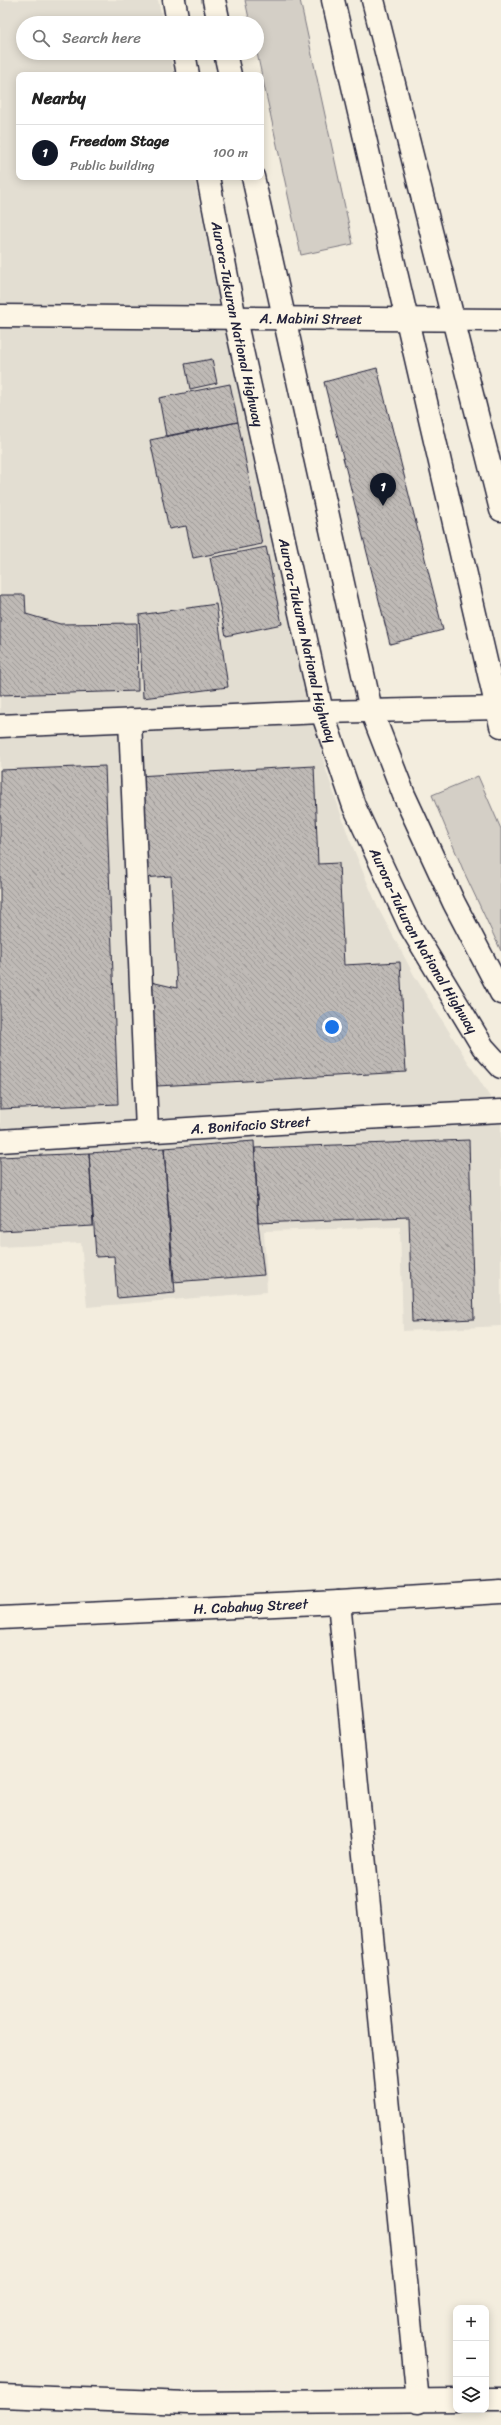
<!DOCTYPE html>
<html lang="en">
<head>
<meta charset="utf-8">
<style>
  body { margin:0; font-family:Sriracha,sans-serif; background:#f2f2f2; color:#222 }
  .controls { position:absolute; right:12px; bottom:12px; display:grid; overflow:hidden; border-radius:8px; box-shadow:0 2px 10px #0003 }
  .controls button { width:36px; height:36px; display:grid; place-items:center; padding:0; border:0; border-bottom:1px solid #e0e0e0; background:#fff; color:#222; font:20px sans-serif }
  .you { position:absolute; left:332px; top:1027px; width:14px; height:14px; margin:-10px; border:3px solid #fff; border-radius:50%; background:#1a73e8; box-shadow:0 0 0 6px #1a73e833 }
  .badge { display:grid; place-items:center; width:26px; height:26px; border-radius:50%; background:#111827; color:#fff; font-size:13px; font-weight:700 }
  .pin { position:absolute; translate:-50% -33px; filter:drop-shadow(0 1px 2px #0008) }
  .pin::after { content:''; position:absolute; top:21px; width:14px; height:12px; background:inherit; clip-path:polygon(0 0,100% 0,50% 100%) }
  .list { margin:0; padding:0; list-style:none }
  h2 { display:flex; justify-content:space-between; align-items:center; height:52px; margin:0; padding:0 16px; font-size:17px }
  h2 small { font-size:13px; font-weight:400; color:#767676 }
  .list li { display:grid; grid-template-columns:26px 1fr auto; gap:12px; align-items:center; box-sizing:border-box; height:56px; padding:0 16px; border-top:1px solid #e0e0e0 }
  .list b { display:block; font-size:15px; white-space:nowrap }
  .list p { margin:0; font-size:13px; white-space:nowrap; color:#767676 }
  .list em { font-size:13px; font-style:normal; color:#767676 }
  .icon { flex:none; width:22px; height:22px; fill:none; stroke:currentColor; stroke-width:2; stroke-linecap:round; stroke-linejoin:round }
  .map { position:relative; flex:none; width:501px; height:2425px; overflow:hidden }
  .search { position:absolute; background:#fff; box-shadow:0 2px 10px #0003; left:16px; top:16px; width:248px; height:44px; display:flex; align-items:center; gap:10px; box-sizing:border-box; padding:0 14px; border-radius:22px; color:#767676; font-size:15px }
  .panel { position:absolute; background:#fff; box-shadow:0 2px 10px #0003; left:16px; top:72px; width:248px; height:108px; border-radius:8px }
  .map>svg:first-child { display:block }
</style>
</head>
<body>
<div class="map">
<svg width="501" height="2425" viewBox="0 0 501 2425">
  <defs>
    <pattern id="building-back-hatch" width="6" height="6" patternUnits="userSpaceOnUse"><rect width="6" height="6" fill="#bfbab6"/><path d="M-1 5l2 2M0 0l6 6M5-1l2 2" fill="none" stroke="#9b9795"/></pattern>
  </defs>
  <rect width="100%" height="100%" fill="#f3edde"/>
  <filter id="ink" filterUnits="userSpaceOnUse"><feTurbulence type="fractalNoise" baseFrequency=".025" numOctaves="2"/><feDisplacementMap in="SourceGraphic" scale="8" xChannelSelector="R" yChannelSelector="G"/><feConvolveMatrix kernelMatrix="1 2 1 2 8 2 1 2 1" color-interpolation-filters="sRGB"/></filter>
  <g filter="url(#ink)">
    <!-- built -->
    <path fill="#e3ded2" d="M0,0H158L163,23H23V53H169L174,75H19V177H194L223,319H235L311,712L326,770L349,838L378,908L414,975L501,1115V1326L403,1331L400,1227L264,1231L267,1292L87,1307L81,1243L0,1247Z"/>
    <!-- park -->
    <path fill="#d4cfc6" stroke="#7b7880" d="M245,0H300L353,244L301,255L257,53V23H250Z
      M478,776L501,829V951L464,872L432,795Z"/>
    <!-- building -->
    <path fill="url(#building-back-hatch)" stroke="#22223b" d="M212,359L217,383L190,389L185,364Z
      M377,368L443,630L390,644L324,382Z
      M230,384L238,422L166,436L159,398Z
      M238,422L262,544L193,558L186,526L169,529L150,440Z
      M266,547L282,624L226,636L210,558Z
      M0,595H25L26,614L60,624L137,623L138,691L0,695Z
      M216,604L228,687L143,698L139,615Z
      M105,766L118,1104L0,1109V770Z
      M314,766L318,864L339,863L344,965L400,962L406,1072L157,1086L151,982L177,988L171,876L142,878L137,776Z
      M469,1140L474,1319L412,1322L409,1217L258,1223L255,1148Z
      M254,1141L258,1223L264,1275L173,1282L164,1148Z
      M164,1148L175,1293L117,1298L114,1256L96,1257L89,1153Z
      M89,1153L93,1226L0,1231V1157Z"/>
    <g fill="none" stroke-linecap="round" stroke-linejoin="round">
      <!-- minor casing -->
      <g stroke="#22223b" stroke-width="25">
        <g id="minor">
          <path d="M174,0L178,23"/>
          <path d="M373,0L501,510"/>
          <path d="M184,53L188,75"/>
          <path id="s1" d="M208,177L235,319L322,712L354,806L410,926L483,1047L501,1067"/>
          <path id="s2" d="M0,316L501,320"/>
          <path d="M130,720L147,1131"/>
          <path d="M0,726L322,712L501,708"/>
          <path id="s3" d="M0,1141L343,1119L501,1111"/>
          <path d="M339,1602L418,2402"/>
          <path id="s4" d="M0,1618L339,1602L501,1592"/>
          <path d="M0,2396L188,2403L456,2400"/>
          <path d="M486,2399H501"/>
        </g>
      </g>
      <!-- highway casing -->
      <g stroke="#22223b" stroke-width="25">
        <path id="highway" d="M214,0L219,23
          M333,0L501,726
          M225,53L230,75
          M253,177L371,710L404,795L454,903L501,993"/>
      </g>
      <!-- minor -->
      <use href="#minor" stroke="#fcf5e5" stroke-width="22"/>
      <!-- highway -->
      <use href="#highway" stroke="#fcf5e5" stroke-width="22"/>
    </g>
  </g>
  <g text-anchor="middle" stroke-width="3.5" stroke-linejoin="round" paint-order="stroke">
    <!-- street labels -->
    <g font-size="14" fill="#22223b" stroke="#fcf5e5">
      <text dy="5" stroke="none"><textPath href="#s2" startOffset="311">A. Mabini Street</textPath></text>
      <text dy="5" stroke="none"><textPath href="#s1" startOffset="150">Aurora-Tukuran National Highway</textPath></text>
      <text dy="5" stroke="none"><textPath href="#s1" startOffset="474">Aurora-Tukuran National Highway</textPath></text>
      <text dy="5" stroke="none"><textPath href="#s1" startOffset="798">Aurora-Tukuran National Highway</textPath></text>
      <text dy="5" stroke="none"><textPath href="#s3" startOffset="251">A. Bonifacio Street</textPath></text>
      <text dy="5" stroke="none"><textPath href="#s4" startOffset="251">H. Cabahug Street</textPath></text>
    </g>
  </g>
</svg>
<div class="controls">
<button>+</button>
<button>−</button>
<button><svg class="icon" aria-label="layers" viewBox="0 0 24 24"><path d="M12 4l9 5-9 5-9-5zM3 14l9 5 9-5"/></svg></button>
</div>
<div class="you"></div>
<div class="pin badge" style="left:383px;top:506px">1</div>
<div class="search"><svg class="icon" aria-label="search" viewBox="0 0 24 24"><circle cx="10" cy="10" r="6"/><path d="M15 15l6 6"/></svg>Search here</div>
<section class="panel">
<h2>Nearby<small></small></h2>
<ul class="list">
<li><span class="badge">1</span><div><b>Freedom Stage</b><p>Public building</p></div><em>100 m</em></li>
</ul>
</section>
</div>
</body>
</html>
